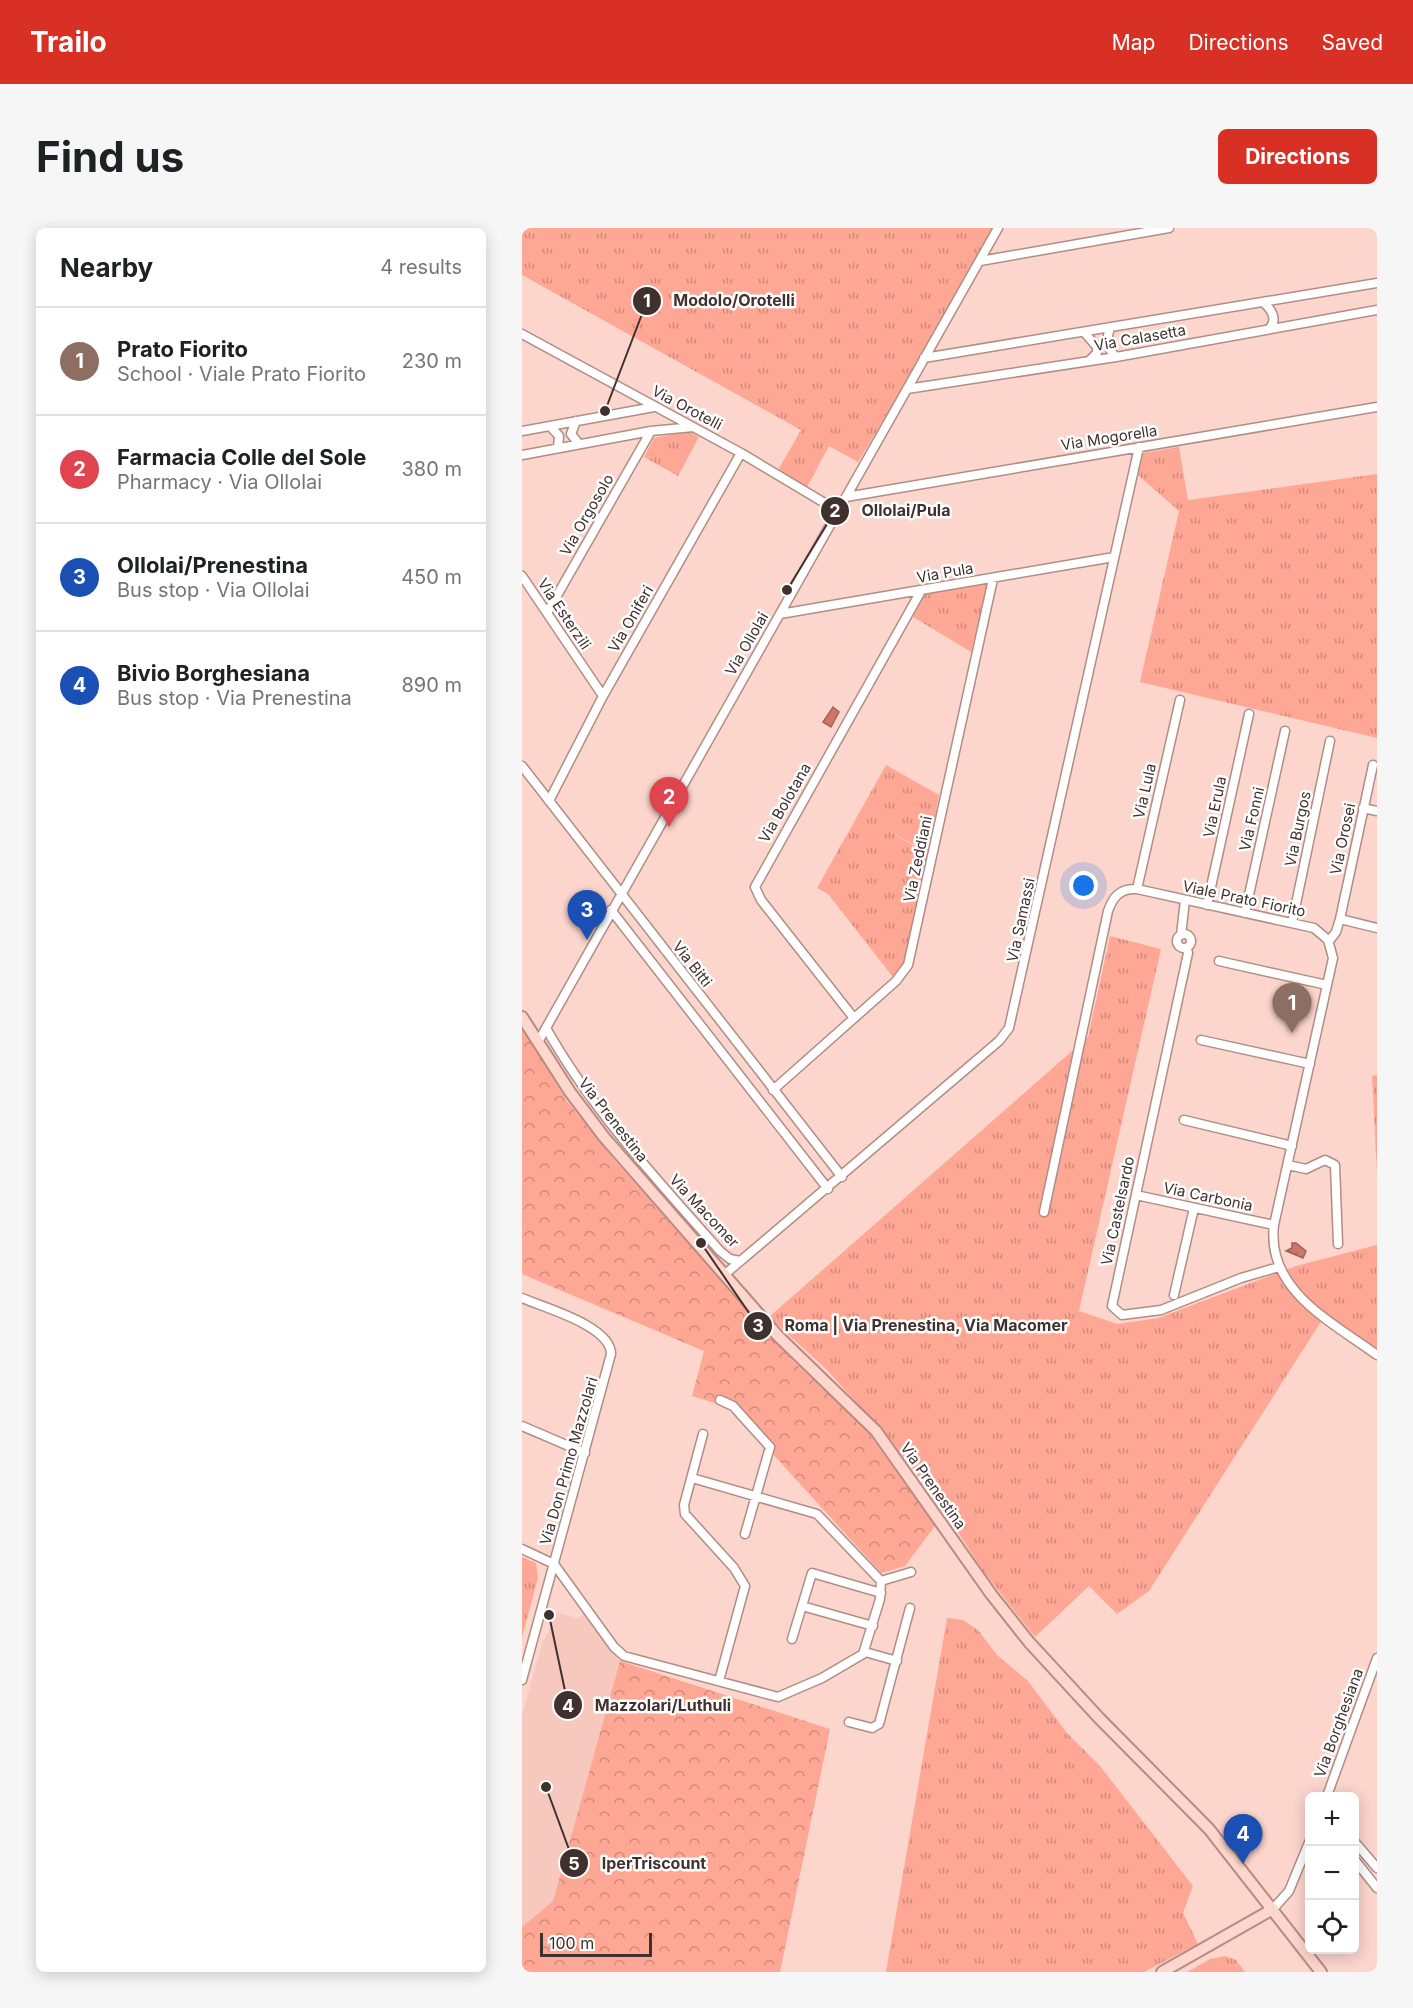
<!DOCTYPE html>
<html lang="en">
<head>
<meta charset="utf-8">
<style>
  body { margin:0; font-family:Inter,sans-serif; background:#f6f6f6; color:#202124 }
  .controls { position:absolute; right:18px; bottom:18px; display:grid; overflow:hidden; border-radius:9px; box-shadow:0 3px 15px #0003 }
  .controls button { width:54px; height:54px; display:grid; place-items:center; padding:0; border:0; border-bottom:2px solid #e0e0e0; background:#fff; color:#202124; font:30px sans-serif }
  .scale { position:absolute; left:18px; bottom:15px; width:112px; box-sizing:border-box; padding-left:6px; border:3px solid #40312e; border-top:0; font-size:16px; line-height:21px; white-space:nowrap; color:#40312e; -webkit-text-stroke:4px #fff; paint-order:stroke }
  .you { position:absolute; left:562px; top:658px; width:21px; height:21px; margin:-15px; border:4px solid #fff; border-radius:50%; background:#1a73e8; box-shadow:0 0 0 9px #1a73e833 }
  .badge { display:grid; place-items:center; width:39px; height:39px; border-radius:50%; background:#d93025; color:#fff; font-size:20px; font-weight:700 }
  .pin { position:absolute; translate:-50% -50px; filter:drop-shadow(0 2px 3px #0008) }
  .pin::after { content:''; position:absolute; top:32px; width:21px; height:18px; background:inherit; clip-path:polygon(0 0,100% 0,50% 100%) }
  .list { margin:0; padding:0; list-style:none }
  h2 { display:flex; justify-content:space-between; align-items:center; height:78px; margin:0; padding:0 24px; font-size:26px }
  h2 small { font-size:20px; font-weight:400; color:#757577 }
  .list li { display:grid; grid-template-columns:39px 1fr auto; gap:18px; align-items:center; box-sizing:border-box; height:108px; padding:0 24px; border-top:2px solid #e0e0e0 }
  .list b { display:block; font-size:22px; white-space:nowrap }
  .list p { margin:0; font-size:20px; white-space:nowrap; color:#757577 }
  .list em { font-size:20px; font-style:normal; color:#757577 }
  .icon { flex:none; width:33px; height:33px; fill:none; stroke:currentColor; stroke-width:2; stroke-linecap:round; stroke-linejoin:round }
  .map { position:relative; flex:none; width:855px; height:1744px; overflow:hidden; border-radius:9px }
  header { display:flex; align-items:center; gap:36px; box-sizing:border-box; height:84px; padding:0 30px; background:#d93025; color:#fff }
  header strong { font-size:28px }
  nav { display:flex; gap:33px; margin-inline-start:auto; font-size:21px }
  .intro { display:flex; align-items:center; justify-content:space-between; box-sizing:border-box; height:144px; padding:0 36px }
  h1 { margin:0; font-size:42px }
  .button { padding:15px 27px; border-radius:9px; background:#d93025; color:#fff; font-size:21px; font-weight:700 }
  main { display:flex; gap:36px; padding:0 36px }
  aside { flex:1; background:#fff; border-radius:9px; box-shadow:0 3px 15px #0003 }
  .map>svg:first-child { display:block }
</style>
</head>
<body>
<header>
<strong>Trailo</strong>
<nav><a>Map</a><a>Directions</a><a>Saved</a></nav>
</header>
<div class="intro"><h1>Find us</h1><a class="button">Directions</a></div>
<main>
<aside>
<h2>Nearby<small>4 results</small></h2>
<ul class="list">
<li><span class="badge" style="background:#8d6e63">1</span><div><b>Prato Fiorito</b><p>School · Viale Prato Fiorito</p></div><em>230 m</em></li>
<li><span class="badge" style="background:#e0444e">2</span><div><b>Farmacia Colle del Sole</b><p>Pharmacy · Via Ollolai</p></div><em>380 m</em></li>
<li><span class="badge" style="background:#1a4fb4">3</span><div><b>Ollolai/Prenestina</b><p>Bus stop · Via Ollolai</p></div><em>450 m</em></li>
<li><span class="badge" style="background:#1a4fb4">4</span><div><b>Bivio Borghesiana</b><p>Bus stop · Via Prenestina</p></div><em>890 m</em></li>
</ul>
</aside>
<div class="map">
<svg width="855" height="1744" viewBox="0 0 855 1744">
  <defs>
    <pattern id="grass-tufts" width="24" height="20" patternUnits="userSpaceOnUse" patternTransform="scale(1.5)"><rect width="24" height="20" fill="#ffa795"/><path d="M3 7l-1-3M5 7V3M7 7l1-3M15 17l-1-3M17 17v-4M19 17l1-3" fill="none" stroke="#d0897a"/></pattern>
    <pattern id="park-crowns" width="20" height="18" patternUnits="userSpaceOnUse" patternTransform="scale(1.5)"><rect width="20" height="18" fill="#ffa795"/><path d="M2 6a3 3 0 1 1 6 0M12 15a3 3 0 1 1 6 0" fill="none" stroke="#d0897a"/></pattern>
    <pattern id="water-ripples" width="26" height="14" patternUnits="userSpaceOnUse" patternTransform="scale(1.5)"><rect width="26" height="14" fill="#ce7765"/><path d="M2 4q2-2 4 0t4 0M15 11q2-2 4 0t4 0" fill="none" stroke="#a96254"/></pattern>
  </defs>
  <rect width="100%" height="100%" fill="#fcd5cd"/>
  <!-- built -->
  <path fill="#f6c8be" d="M32,1384L55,1390L63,1386L98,1433L31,1673L0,1699V1487L21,1413L26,1406Z"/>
  <!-- grass -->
  <path fill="url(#grass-tufts)" d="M0,0H476L336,234L307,218L285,259L256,242L279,202L0,47Z
    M166,203L177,209L156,248L122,229L132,210Z
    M657,219L666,272L855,246V510L618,454L657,283L616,247L621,225Z
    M466,356L449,424L391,389L403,366Z
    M364,537L417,567L412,596L406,595L405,601L409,606L406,624L367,603L406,626L381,741L371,749L306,666L295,660Z
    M588,708L639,721L557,1083L595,1096L636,1090L774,1038L855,1017V1127L802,1089L627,1363L595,1386L567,1358L513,1409L461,1343L416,1273L369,1213L304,1141L247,1089L566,809Z
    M855,847V945L850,848Z
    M0,1329L14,1335L16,1350L0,1409Z
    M425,1390L441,1392L456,1402L475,1427L506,1453L545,1505L578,1538L671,1658L661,1685L676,1716L622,1744H364Z
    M703,1728L714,1732L723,1744H665L688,1731Z"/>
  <!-- park -->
  <path fill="url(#park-crowns)" d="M0,800L45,873L94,934L271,1133L344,1201L413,1298L383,1338L359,1345L209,1180L170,1168L182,1123L0,1046Z
    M98,1433L308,1501L258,1744H0V1699L31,1673Z"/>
  <!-- water -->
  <path fill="url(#water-ripples)" stroke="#a36254" stroke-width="1.5" d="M311,479L317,484L309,499L301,494Z
    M770,1015H774L784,1023L781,1030L764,1023L770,1020Z"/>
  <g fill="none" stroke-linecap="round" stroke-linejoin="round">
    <!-- minor casing -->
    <g stroke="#b08d85" stroke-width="11">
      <path id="minor" d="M458,33L647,0
        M742,75C750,82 756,92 747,101
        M588,100C584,112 584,119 594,129
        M562,104L575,119V125L568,132
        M0,106L219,225L316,283
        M402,130L855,55
        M385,161L594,129L855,82
        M54,193L49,206L57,216
        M28,198L37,208L36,220
        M0,203L132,179
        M0,227L129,203L171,199
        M324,269L855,179
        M0,348L81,468
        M25,385L129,203
        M258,386L592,329
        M0,538L320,949
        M27,573L81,468L219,225
        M841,580L855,583
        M615,661L658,472
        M685,677L727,486
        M89,682L306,961
        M723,685L763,503
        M818,691L851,537
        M770,695L808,513
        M655 713a7 7 0 1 1 14 0a7 7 0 1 1-14 0Z
        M659,707L663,672
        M807,713L814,704L818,691L855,700
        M665,720L666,725L590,1078L600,1087L639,1082L719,1050L757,1039
        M697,733L805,757
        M331,789L239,672L233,659L399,363
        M24,800C71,883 135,952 198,1023L208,1031L218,1033
        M679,812L788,836
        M16,814L476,0
        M251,862L374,753L386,737L471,351
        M662,892L770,918
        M766,937L784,941L803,932L813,937L816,1016
        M614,967L752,997
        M522,984L586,683C591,669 598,660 615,661L792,700L806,712L811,730L752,997C744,1062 810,1094 855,1127
        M202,1047L477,813L487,800L617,219
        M652,1067L672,980
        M0,1070C23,1080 89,1098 89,1126L0,1452
        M198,1172L211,1178L248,1219L223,1306
        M0,1198L63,1225
        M181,1206L162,1277L163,1286L212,1340L223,1358L197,1453
        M0,1321L32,1336L92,1419L102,1428L256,1469L300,1450L341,1426L358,1371L359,1353L295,1286L170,1250
        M359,1353L389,1344
        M280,1378L351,1398
        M270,1411L290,1345L359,1365
        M343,1424L375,1433
        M327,1494L350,1500L357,1496L388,1380
        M805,1568L855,1430
        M832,1613L855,1640
        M832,1631L855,1660
        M751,1681L767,1663L788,1612"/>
    </g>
    <!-- major casing -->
    <g stroke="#ba8a80" stroke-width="14">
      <path id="major" d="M0,789L48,864L82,909L256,1108L354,1203L469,1366L507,1414L577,1490L687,1601L799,1744
        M640,1744L751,1681"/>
    </g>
    <!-- minor -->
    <use href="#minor" stroke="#fff" stroke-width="8"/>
    <!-- major -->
    <use href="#major" stroke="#fdd6cd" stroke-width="10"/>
  </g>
  <g text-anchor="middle" stroke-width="5" stroke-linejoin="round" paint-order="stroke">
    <!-- street labels -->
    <g font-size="15" fill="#40312e" stroke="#fff">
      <text transform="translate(618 110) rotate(-10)" y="5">Via Calasetta</text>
      <text transform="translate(165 180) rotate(28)" y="5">Via Orotelli</text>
      <text transform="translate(587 210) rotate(-9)" y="5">Via Mogorella</text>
      <text transform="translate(65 287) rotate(-60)" y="5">Via Orgosolo</text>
      <text transform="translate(423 345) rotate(-10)" y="5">Via Pula</text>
      <text transform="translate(42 386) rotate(56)" y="5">Via Esterzili</text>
      <text transform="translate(109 391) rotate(-60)" y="5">Via Oniferi</text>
      <text transform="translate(225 416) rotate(-60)" y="5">Via Ollolai</text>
      <text transform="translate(623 563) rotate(-77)" y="5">Via Lula</text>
      <text transform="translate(263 575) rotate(-60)" y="5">Via Bolotana</text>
      <text transform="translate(693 579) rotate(-78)" y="5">Via Erula</text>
      <text transform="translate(730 591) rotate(-77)" y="5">Via Fonni</text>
      <text transform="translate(776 601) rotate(-78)" y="5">Via Burgos</text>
      <text transform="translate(821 611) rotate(-78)" y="5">Via Orosei</text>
      <text transform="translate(396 631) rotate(-78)" y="5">Via Zeddiani</text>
      <text transform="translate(722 671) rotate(12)" y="5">Viale Prato Fiorito</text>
      <text transform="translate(499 692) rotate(-78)" y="5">Via Samassi</text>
      <text transform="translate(170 736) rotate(52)" y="5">Via Bitti</text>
      <text transform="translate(91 892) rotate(52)" y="5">Via Prenestina</text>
      <text transform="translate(686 969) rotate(12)" y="5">Via Carbonia</text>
      <text transform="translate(182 983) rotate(47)" y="5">Via Macomer</text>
      <text transform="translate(596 983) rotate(-78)" y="5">Via Castelsardo</text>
      <text transform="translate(47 1233) rotate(-74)" y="5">Via Don Primo Mazzolari</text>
      <text transform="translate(411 1258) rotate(55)" y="5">Via Prenestina</text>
      <text transform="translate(817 1495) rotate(-70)" y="5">Via Borghesiana</text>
    </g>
  </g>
  <!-- callouts -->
  <path fill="none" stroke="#40312e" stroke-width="2" d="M83 183L125 73M265 362L313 283M179 1015L236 1098M27 1387L46 1477M24 1559L52 1635"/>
  <g fill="#40312e" stroke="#fff" stroke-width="2">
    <circle cx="83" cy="183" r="6"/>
    <circle cx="265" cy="362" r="6"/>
    <circle cx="179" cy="1015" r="6"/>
    <circle cx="27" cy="1387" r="6"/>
    <circle cx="24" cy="1559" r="6"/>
    <circle cx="125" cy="73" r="15"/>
    <circle cx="313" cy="283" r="15"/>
    <circle cx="236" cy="1098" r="15"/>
    <circle cx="46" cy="1477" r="15"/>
    <circle cx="52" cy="1635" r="15"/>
  </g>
  <g font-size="18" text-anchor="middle" font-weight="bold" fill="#fff">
    <text x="125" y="79">1</text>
    <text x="313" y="289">2</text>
    <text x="236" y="1104">3</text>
    <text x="46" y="1484">4</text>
    <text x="52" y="1642">5</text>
  </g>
  <g font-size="16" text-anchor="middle" font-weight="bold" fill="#40312e" stroke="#fff" stroke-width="5" stroke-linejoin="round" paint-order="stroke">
    <text x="212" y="78">Modolo/Orotelli</text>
    <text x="384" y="288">Ollolai/Pula</text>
    <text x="404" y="1103">Roma | Via Prenestina, Via Macomer</text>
    <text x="141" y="1483">Mazzolari/Luthuli</text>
    <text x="132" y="1641">IperTriscount</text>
  </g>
</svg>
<div class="controls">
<button>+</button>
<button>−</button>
<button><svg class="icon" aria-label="locate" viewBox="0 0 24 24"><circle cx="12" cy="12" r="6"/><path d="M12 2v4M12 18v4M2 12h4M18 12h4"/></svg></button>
</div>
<div class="scale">100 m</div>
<div class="you"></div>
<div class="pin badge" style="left:770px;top:805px;background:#8d6e63">1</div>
<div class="pin badge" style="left:147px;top:599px;background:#e0444e">2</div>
<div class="pin badge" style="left:65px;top:712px;background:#1a4fb4">3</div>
<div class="pin badge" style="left:721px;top:1636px;background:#1a4fb4">4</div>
</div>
</main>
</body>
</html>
